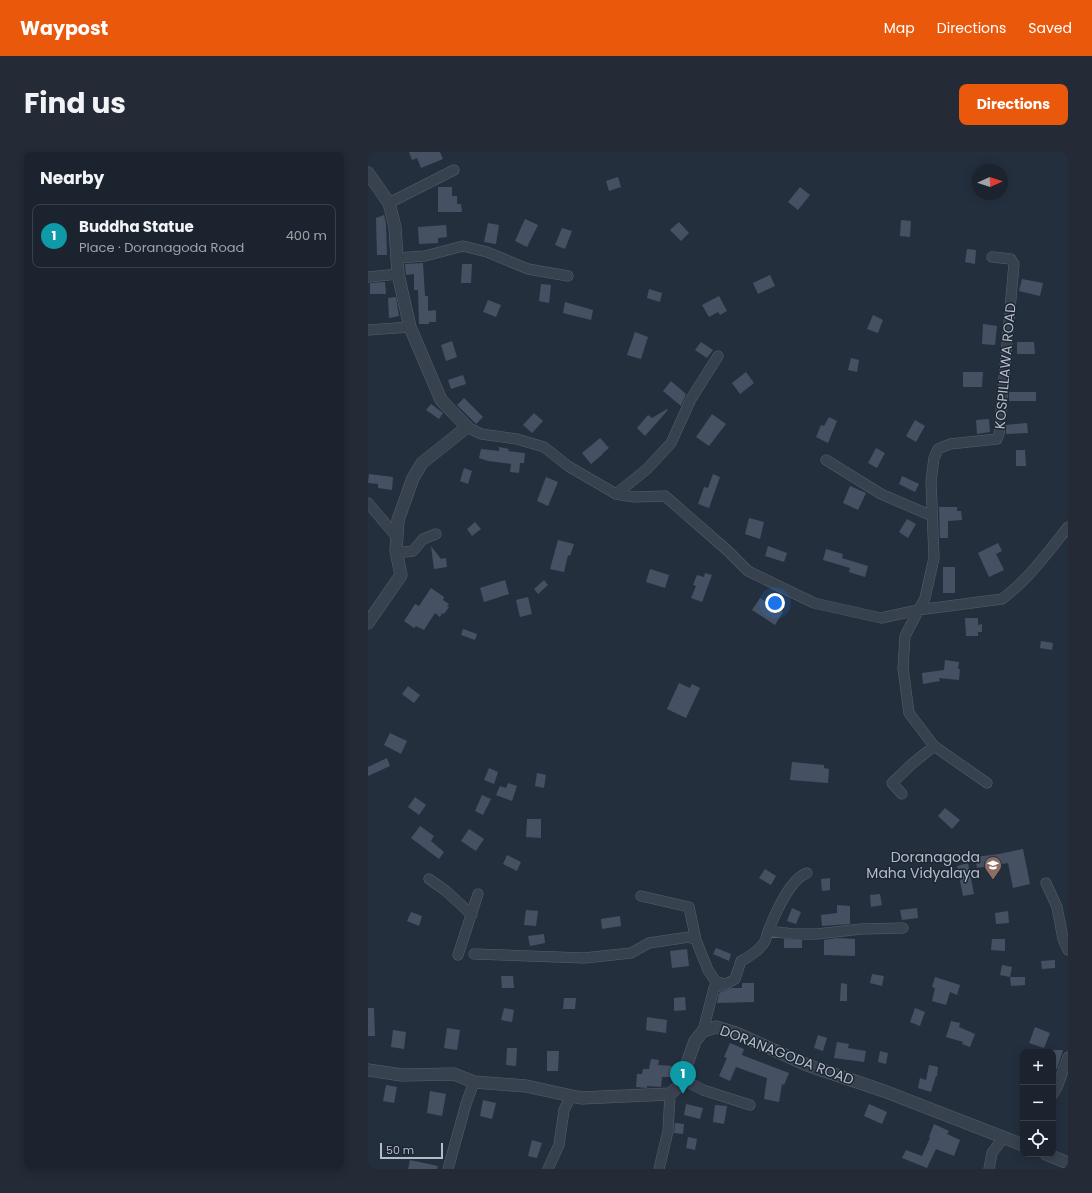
<!DOCTYPE html>
<html lang="en">
<head>
<meta charset="utf-8">
<style>
  body { margin:0; font-family:Poppins,sans-serif; background:#242b36; color:#f1f3f6 }
  .controls { position:absolute; right:12px; bottom:12px; display:grid; overflow:hidden; border-radius:8px; box-shadow:0 2px 10px #0003 }
  .controls button { width:36px; height:36px; display:grid; place-items:center; padding:0; border:0; border-bottom:1px solid #39404a; background:#1b232e; color:#f1f3f6; font:20px sans-serif }
  .compass { position:absolute; left:604px; top:12px; width:36px; height:36px; border-radius:50%; background:#1b232e; box-shadow:0 2px 10px #0003; rotate:87deg }
  .scale { position:absolute; left:12px; bottom:10px; width:63px; box-sizing:border-box; padding-left:4px; border:2px solid #b4bcc9; border-top:0; font-size:11px; line-height:14px; white-space:nowrap; color:#b4bcc9; -webkit-text-stroke:3px #1d2633; paint-order:stroke }
  .you { position:absolute; left:407px; top:451px; width:14px; height:14px; margin:-10px; border:3px solid #fff; border-radius:50%; background:#1a73e8; box-shadow:0 0 0 6px #1a73e833 }
  .badge { display:grid; place-items:center; width:26px; height:26px; border-radius:50%; background:#ea580c; color:#fff; font-size:13px; font-weight:700 }
  .pin { position:absolute; translate:-50% -33px; filter:drop-shadow(0 1px 2px #0008) }
  .pin::after { content:''; position:absolute; top:21px; width:14px; height:12px; background:inherit; clip-path:polygon(0 0,100% 0,50% 100%) }
  .list { margin:0; padding:0; list-style:none }
  h2 { display:flex; justify-content:space-between; align-items:center; height:52px; margin:0; padding:0 16px; font-size:17px }
  h2 small { font-size:13px; font-weight:400; color:#a0a4aa }
  .list li { display:grid; grid-template-columns:26px 1fr auto; gap:12px; align-items:center; box-sizing:border-box; height:64px; margin:0 8px 8px; padding:0 8px; border:1px solid #39404a; border-radius:8px }
  .list b { display:block; font-size:15px; white-space:nowrap }
  .list p { margin:0; font-size:13px; white-space:nowrap; color:#a0a4aa }
  .list em { font-size:13px; font-style:normal; color:#a0a4aa }
  .icon { flex:none; width:22px; height:22px; fill:none; stroke:currentColor; stroke-width:2; stroke-linecap:round; stroke-linejoin:round }
  .map { position:relative; flex:none; width:700px; height:1017px; overflow:hidden; border-radius:8px }
  header { display:flex; align-items:center; gap:24px; box-sizing:border-box; height:56px; padding:0 20px; background:#ea580c; color:#fff }
  header strong { font-size:19px }
  nav { display:flex; gap:22px; margin-inline-start:auto; font-size:14px }
  .intro { display:flex; align-items:center; justify-content:space-between; box-sizing:border-box; height:96px; padding:0 24px }
  h1 { margin:0; font-size:28px }
  .button { padding:10px 18px; border-radius:8px; background:#ea580c; color:#fff; font-size:14px; font-weight:700 }
  main { display:flex; gap:24px; padding:0 24px }
  aside { flex:1; background:#1b232e; border-radius:8px; box-shadow:0 2px 10px #0003 }
  .map>svg:first-child { display:block }
</style>
</head>
<body>
<header>
<strong>Waypost</strong>
<nav><a>Map</a><a>Directions</a><a>Saved</a></nav>
</header>
<div class="intro"><h1>Find us</h1><a class="button">Directions</a></div>
<main>
<aside>
<h2>Nearby<small></small></h2>
<ul class="list">
<li><span class="badge" style="background:#0f9aa8">1</span><div><b>Buddha Statue</b><p>Place · Doranagoda Road</p></div><em>400 m</em></li>
</ul>
</aside>
<div class="map">
<svg width="700" height="1017" viewBox="0 0 700 1017">
  <rect width="100%" height="100%" fill="#242f3e"/>
  <!-- building -->
  <path fill="#455162" d="M41,0H72L75,7L53,16L49,6L44,8Z
    M250,25L253,35L241,39L238,29Z
    M70,35H84V44H89V52H93L94,60H70Z
    M432,35L442,43L430,58L420,50Z
    M16,63L18,72L19,103H9L8,66Z
    M157,67L170,73L159,95L147,89Z
    M533,68L543,69L542,85L532,84Z
    M311,70L321,81L313,89L302,78Z
    M120,71L131,73L128,92L116,90Z
    M78,73L79,85L70,86V91L51,92L50,75Z
    M194,76L204,79L197,97L187,93Z
    M599,97L608,98L607,112L597,110Z
    M55,111L57,144H60V159L68,158V170H61V172H51L50,138H46V122L38,123L37,112Z
    M94,112H104L103,131H93Z
    M402,123L407,134L390,142L385,131Z
    M654,127L675,131L672,144L651,139Z
    M17,130L18,142H2V131Z
    M173,132L183,133L181,151L171,149Z
    M281,137L294,141L292,150L279,146Z
    M351,144L359,159L352,163L350,160L341,165L334,153Z
    M28,145L31,164L21,166L20,146Z
    M120,148L133,153L128,165L115,160Z
    M197,150L225,158L223,168L195,161Z
    M505,163L515,168L510,181L499,177Z
    M615,172L629,174L627,193L614,192Z
    M267,180L280,185L273,207L259,203Z
    M84,189L89,205L78,209L73,193Z
    M333,190L345,198L339,206L327,198Z
    M649,190H666L667,202H649Z
    M483,206L491,208L489,220L480,218Z
    M378,220L386,231L372,242L364,231Z
    M595,220H615L614,235H595Z
    M95,223L98,232L83,237L80,228Z
    M303,229L318,242L313,254L295,239Z
    M641,240H668V249H641Z
    M96,246L115,265L108,272L89,253Z
    M63,252L75,261L71,267L58,258Z
    M299,257L300,258L277,284L269,276L280,263L284,266Z
    M166,261L175,269L164,281L155,273Z
    M344,262L358,272L341,294L328,285Z
    M461,265L469,269L460,291L448,285L453,273L456,274Z
    M621,267L622,280L609,282L608,268Z
    M547,268L557,274L548,290L538,284Z
    M659,271L660,281L638,282V273Z
    M232,286L241,296L234,302H235L223,312L214,301Z
    M131,295L141,297L140,299L157,301L156,311H152L151,321L142,320L143,312L120,309L111,306L113,297L131,299Z
    M508,296L517,301L509,316L500,311Z
    M648,298H657L658,314H648Z
    M96,316L104,319L100,332L92,329Z
    M1,322L25,325L24,338L10,336V332L0,331Z
    M345,322L352,325L341,356L330,352L336,335L340,336Z
    M534,324L551,332L547,340L531,332Z
    M178,325L190,330L180,354L169,349Z
    M482,334L498,341L490,358L475,351Z
    M571,355H589V359H593L594,368L580,369V386H572Z
    M381,366L396,370L392,387L377,382Z
    M539,367L548,372L540,386L531,380Z
    M107,370L113,377L104,384L99,377Z
    M190,388L206,392L202,404L200,403L196,420L182,417Z
    M630,391L634,399L628,402L636,418L621,425L610,401Z
    M63,394L73,407L78,406L79,415L66,417Z
    M400,394L419,401L416,410L397,404Z
    M458,397L475,402L474,406L500,414L497,425L481,420L482,416L455,408Z
    M575,415H587V441H575Z
    M282,417L301,423L297,436L278,430Z
    M337,421L344,423L334,450L323,446L328,434L325,433L329,423L336,425Z
    M137,428L141,442L116,450L112,436Z
    M176,428L180,433L170,442L166,437Z
    M63,436L76,445L75,448L81,452L79,454L81,455L76,462L74,461L72,465L67,461L56,478L48,474L46,476L36,469L47,452L51,454Z
    M160,445L164,462L152,465L148,448Z
    M392,446L415,460L407,473L384,458Z
    M597,466H610V473L614,472V480H610V484H598Z
    M95,477L109,482L107,488L93,483Z
    M673,489L685,491L684,498L672,496Z
    M577,508L591,510L590,517H592L591,528L571,526L572,529L555,532L554,521L576,518Z
    M311,531L322,536L324,532L332,536L318,566L299,557Z
    M40,534L52,543L46,551L34,542Z
    M22,581L39,589L33,602L16,593Z
    M19,606L22,614L0,624V615Z
    M424,610L456,613V616L461,617L460,631L422,628Z
    M121,616L130,620L126,632L116,628Z
    M169,621L178,623L176,636L167,634Z
    M140,631L149,634L144,649L128,643L132,634L138,636Z
    M114,643L123,647L115,663L107,659Z
    M47,645L58,653L51,663L40,655Z
    M577,656L592,668L584,677L570,664Z
    M159,667H173V686L158,685Z
    M52,674L66,684L63,689L76,700L71,707L43,686Z
    M101,677L116,687L108,699L93,689Z
    M655,697L662,732L645,736L640,711L609,716L607,705L631,702Z
    M139,703L153,710L149,719L135,712Z
    M600,711L606,742L595,744L589,714Z
    M397,717L408,724L403,733L391,726Z
    M462,726V738L454,739L453,727Z
    M512,742L514,753L503,755L502,743Z
    M469,753L482,754V772L454,774L453,763L469,761Z
    M424,756L433,760L428,772L419,769Z
    M549,756L550,766L534,768L532,758Z
    M158,758L170,759L168,774L156,773Z
    M640,759L641,771L628,772L627,761Z
    M43,760L54,764L51,774L39,769Z
    M252,764L253,774L234,777L233,767Z
    M176,782L177,791L162,794L160,784Z
    M469,786L487,787V804L456,803V788Z
    M416,787L434,788V796H416Z
    M624,787H637V799L623,798Z
    M348,796L363,802L361,809L345,802Z
    M319,797L321,814L304,816L302,799Z
    M687,808V816L674,817L673,809Z
    M634,813L644,815L642,825L632,823Z
    M504,822L516,824L514,834L502,831Z
    M133,824H145L146,836H134Z
    M567,825L592,833L589,843L582,840L578,853L564,849L567,836L564,835Z
    M642,825H657V833L643,834Z
    M374,831H386V850L349,851L351,841L363,836H374Z
    M473,831L479,832V849H472Z
    M317,845L318,858L306,859V846Z
    M196,846H208L207,857H195Z
    M0,856H6L7,884H0Z
    M136,856L146,858L144,870L133,868Z
    M547,856L557,860L552,874L542,870Z
    M279,865L299,868L298,881L278,878Z
    M583,869L592,871L591,875L607,882L602,895L594,892L595,890L578,885Z
    M667,875L682,881L676,896L661,891Z
    M79,876L92,878L89,898L76,896Z
    M25,878L38,880L36,897L23,895Z
    M450,883L459,886L455,899L446,896Z
    M469,890L481,892L480,896L498,899L496,910L466,906Z
    M362,891L376,897L374,903L421,921L416,933L414,932L411,950L396,947L399,926L368,915L362,929L351,924L359,906L356,905Z
    M139,896H149L148,914L138,913Z
    M685,898H695L689,917H685Z
    M179,899H191L190,919H179Z
    M512,899L520,901L518,912L510,910Z
    M283,907L291,908L290,913L304,914L303,925H294L293,935L279,934V936L268,935L269,922H274L275,917H281Z
    M561,913L570,915L569,924H568L563,940L550,936L552,926L558,928Z
    M18,933L29,935L26,951L15,949Z
    M62,939L78,942L74,964L59,961Z
    M115,948L128,951L124,967L112,964Z
    M318,952L335,956L332,967L316,963Z
    M501,952L519,960L514,972L496,964Z
    M347,953L359,954L356,972L345,970Z
    M307,971L316,972L315,982L306,981Z
    M566,972L581,979L579,982L592,988L586,1004L568,997L559,1016L534,1006L538,998L554,1004L562,986L561,985Z
    M320,985L329,987L327,998L318,996Z
    M164,988L174,991L169,1006L160,1004Z
    M42,1008L70,1014L69,1017H40Z"/>
  <g fill="none" stroke-linecap="round" stroke-linejoin="round">
    <!-- minor casing -->
    <g stroke="#565f6c" stroke-width="11">
      <path id="minor" d="M21,51L86,18
        M29,106L57,104L95,94L119,100L160,117L200,124
        M0,125L30,122
        M0,178L42,175
        M99,275L113,282L149,287L176,295L200,314L248,342L266,345L297,344L360,399L380,419L446,451L513,466L550,458L634,447C659,429 681,399 700,375
        M458,308L513,342L564,364
        M248,342L279,317L303,291L323,247L350,204
        M0,351L28,384
        M28,399L37,400L45,399L55,387L68,382
        M619,631L566,594L541,561L535,516L537,484L557,446L566,406L563,329L566,306L570,297L582,292L629,287L631,282L646,112L643,107L624,105
        M534,642L524,631L544,612L566,594
        M61,727L78,739L104,763
        M678,731L689,755L695,787L700,798
        M273,744L321,755L328,788
        M400,779L426,782H449L493,777L535,776
        M106,802L216,806L263,801L281,791L321,785L328,788L340,818L348,830L358,832L367,827L373,809C381,805 393,797 397,789C399,785 399,780 401,777C408,760 422,727 439,721
        M90,803L110,742
        M335,879L346,836L357,832
        M314,927L335,938L382,953
        M685,942L690,933L700,905
        M80,1017L98,952L106,930
        M180,1017L191,993L196,958L203,944
        M291,1017L300,979L302,942
        M621,1017L624,1001L635,986"/>
    </g>
    <!-- tertiary casing -->
    <g stroke="#565f6c" stroke-width="13">
      <path id="tertiary" d="M0,21L21,51L27,75L30,122L42,175L73,248L99,275L54,311L45,326L30,368L28,399L33,423L0,471
        M0,918L34,923L86,922L106,930L158,934L213,946L302,942L311,934L327,889L335,879L348,875L368,881L439,913L516,939L655,993
        M678,1002L700,1011"/>
    </g>
    <!-- minor -->
    <use href="#minor" stroke="#38414e" stroke-width="10"/>
    <!-- tertiary -->
    <use href="#tertiary" stroke="#38414e" stroke-width="12"/>
  </g>
  <!-- icons -->
  <defs>
    <g id="school-pin" transform="scale(0.9)"><path d="M0 17L-7.5 6A9.5 9.5 0 1 1 7.5 6Z" fill="#8d6e63" stroke="#1d2633"/><path d="M0-5L7-2L0 1L-7-2ZM-4 1L0 2.5L4 1V4Q0 6-4 4Z" fill="#fff"/></g>
  </defs>
  <g fill-rule="evenodd">
    <use href="#school-pin" x="625" y="713"/>
  </g>
  <g text-anchor="middle" stroke-width="3" stroke-linejoin="round" paint-order="stroke">
    <!-- street labels -->
    <g font-size="14" fill="#b4bcc9" stroke="#1d2633">
      <text transform="translate(637 214) rotate(-85)" y="5">KOSPILLAWA ROAD</text>
      <text transform="translate(419 903) rotate(21)" y="5">DORANAGODA ROAD</text>
    </g>
    <!-- poi labels -->
    <g font-size="14" fill="#b4bcc9" stroke="#1d2633" text-anchor="end">
      <text x="612" y="710">Doranagoda<tspan x="612" dy="16">Maha Vidyalaya</tspan></text>
    </g>
  </g>
</svg>
<div class="controls">
<button>+</button>
<button>−</button>
<button><svg class="icon" aria-label="locate" viewBox="0 0 24 24"><circle cx="12" cy="12" r="6"/><path d="M12 2v4M12 18v4M2 12h4M18 12h4"/></svg></button>
</div>
<svg class="compass" viewBox="-18 -18 36 36"><path d="M0-13l5 13h-10z" fill="#e53935"/><path d="M0 13l5-13h-10z" fill="#a0a4aa"/></svg>
<div class="scale">50 m</div>
<div class="you"></div>
<div class="pin badge" style="left:315px;top:942px;background:#0f9aa8">1</div>
</div>
</main>
</body>
</html>
